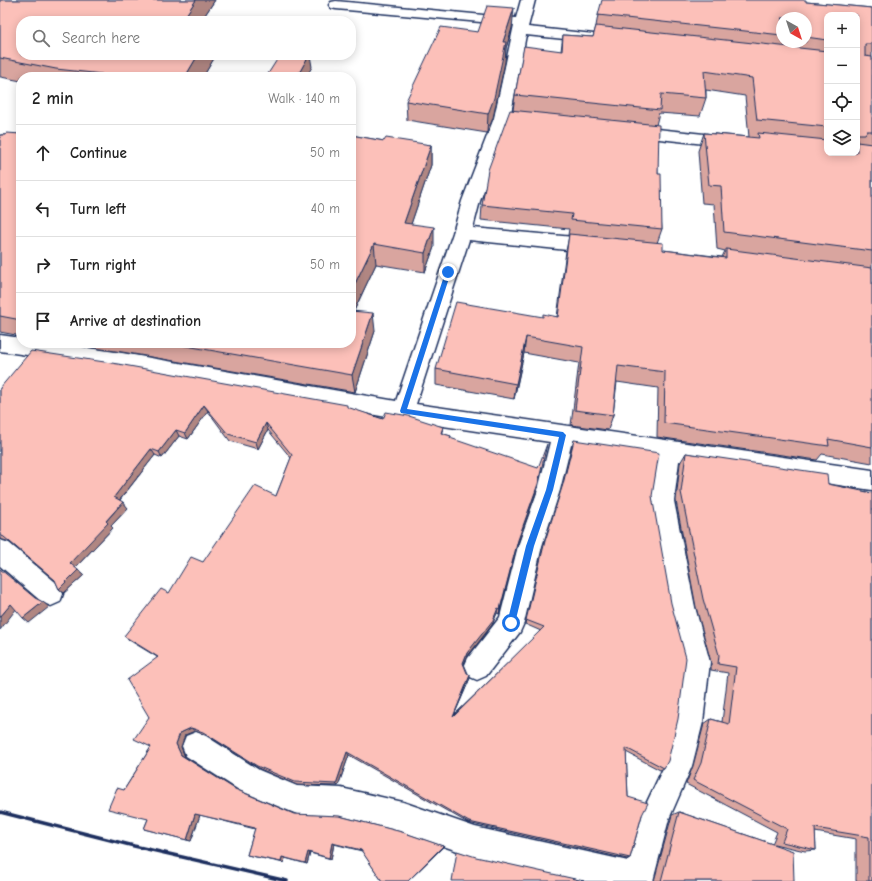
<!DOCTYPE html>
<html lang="en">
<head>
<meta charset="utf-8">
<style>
  body { margin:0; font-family:"Comic Neue",sans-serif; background:#f2f2f2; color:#222 }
  .controls { position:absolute; right:12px; top:12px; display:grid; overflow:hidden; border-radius:8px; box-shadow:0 2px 10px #0003 }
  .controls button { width:36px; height:36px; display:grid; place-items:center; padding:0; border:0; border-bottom:1px solid #e0e0e0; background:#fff; color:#222; font:20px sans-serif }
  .compass { position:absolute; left:776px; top:12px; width:36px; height:36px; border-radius:50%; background:#fff; box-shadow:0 2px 10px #0003; rotate:141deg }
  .stop { position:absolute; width:12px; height:12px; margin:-9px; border:3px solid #1a73e8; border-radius:50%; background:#fff }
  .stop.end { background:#1a73e8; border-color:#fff; box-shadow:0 1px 4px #0008 }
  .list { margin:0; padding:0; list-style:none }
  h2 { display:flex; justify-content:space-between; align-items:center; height:52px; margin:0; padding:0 16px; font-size:17px }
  h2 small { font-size:13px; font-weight:400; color:#767676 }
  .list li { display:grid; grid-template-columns:26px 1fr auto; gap:12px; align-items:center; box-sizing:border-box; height:56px; padding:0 16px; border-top:1px solid #e0e0e0 }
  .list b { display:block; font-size:15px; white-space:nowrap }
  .list em { font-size:13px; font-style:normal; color:#767676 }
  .icon { flex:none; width:22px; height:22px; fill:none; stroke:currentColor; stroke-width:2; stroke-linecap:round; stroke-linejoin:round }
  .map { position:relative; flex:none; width:872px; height:881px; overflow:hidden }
  .search { position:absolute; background:#fff; box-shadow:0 2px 10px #0003; left:16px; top:16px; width:340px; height:44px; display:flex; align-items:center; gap:10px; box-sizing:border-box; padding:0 14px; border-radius:16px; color:#767676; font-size:15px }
  .panel { position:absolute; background:#fff; box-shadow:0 2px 10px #0003; left:16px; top:72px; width:340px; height:276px; border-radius:16px }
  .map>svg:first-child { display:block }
</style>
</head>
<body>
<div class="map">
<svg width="872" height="881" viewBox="0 0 872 881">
  <rect width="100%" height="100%" fill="#fff"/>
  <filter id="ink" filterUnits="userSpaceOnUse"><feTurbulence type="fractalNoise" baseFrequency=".025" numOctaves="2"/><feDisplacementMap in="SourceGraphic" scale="8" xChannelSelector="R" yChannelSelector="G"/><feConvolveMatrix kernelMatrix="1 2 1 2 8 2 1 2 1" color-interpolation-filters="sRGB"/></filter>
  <g filter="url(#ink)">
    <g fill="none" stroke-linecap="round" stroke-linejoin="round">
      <!-- minor casing -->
      <g stroke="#1b2f5e" stroke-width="3">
        <path id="minor" d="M521,0H535L528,27L603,35L608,36L610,39L608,42L603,43L526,35L510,118L480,201L473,228L597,239L603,241L606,246L603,251L597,253L469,240L416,404L872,470V490L679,461L674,501L695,607L710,662L703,722L692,766L669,819L653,881H584L475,857L403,832L341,816L297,814L239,790L186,756L182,746L186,736L196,732L206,736L259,770L297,786L341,788L403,802L475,827L628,861L640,817L665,764L675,722L684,662L669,607L650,501L658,458L571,445L560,490L542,546L524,623L520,632L486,676L477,680L468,676L464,667L468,658L500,617L518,546L538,490L550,442L403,420L122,369L0,351V335L21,338V343H54L122,353L396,401L453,233L462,201L494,118L514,25L336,9L331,8L329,5L331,2L336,1L516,18Z
          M629,126L732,137L738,138L740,142L738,146L732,147L623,135L621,131L623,127Z
          M0,540L9,543L60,586L63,594L60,602L51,606L42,602L0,566Z"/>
      </g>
      <!-- minor -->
      <use href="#minor" fill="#fff" fill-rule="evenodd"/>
      <!-- rail -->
      <path stroke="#1b2f5e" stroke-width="3.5" d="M0,812L134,846L287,881"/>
    </g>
    <!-- wall -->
    <path fill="#d9a59f" stroke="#1b2f5e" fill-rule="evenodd" d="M0,0H215L201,21H21L216,55L203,77H21V81L1,77H0Z
      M806,2L872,8V463L822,454L817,460L657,437L658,388L617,382L613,415L608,430L571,425L579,363L524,353L514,399L436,385V369L543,317H557L566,251L569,236L568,235L569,229L481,220L482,205L513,110L515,95L561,51L563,35L593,37L596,26L598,15ZM827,15H857V153H827ZM782,18H806V42H782ZM706,90L745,96L749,137L704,133L698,151L702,203L714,204L717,249L725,251L722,257L663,250L657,243L662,229L658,174L656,125L659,113L700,116L706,98Z
      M512,28L506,48L505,62L493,118L487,133L407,120L406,101L478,32Z
      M21,134V336L0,332V135Z
      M351,135L384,141L431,145V165L411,224L434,247L425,272L376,264L354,311L375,331L355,392L122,352L60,343H351Z
      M0,388L348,408L383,419L451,436V439L537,490L517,546L499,614L497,613L492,625L467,657L464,664L470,678L454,715L541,631L525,624L543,546L562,489L574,440L652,496L664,768L660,770L626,752L628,797L642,815L630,858L627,859L468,823L349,755L338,786L297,785L260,769L207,735L195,731L185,735L181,747L185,757L236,790L294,814L443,846V847L408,881H382L362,851L334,844L331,859L310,853L307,864L285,858L284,863L247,855L255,829L200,815L191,841L144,829L148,819L124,790L151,747L149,717L157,657L129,640L124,636L169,593L276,496L291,458L268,430L258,449L230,441L208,411L188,439L179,436L162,458L155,455L120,500L128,508L111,526L113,528L75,568L84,575L64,593L59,589L55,580L10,542L0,539Z
      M686,453L828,484L872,493V881H856V839L815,832L816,850L805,851L774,844L794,881H654L672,815L679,812L772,844L777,832L686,784L693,766L704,724L711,719L722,722L728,673L711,670V662L696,607L676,501L680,463Z"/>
    <!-- shaded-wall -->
    <path fill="#b08682" stroke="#1b2f5e" d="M196,0H215L201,21H182Z
      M514,8L512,28L506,48L505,62L493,118L487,133L488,114L503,42Z
      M198,55H216L203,77H185Z
      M309,55H310L312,67L306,77H297Z
      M431,145V165L405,242L404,223Z
      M434,227V247L425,272V253Z
      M374,244L376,264L351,317V292Z
      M373,313L375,331L355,392L352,375Z
      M526,337L524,353L514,399L516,384Z
      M204,405L208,411L188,439L185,433Z
      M266,423L268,430L258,449L256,442Z
      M443,427V433L440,439L441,433Z
      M176,430L179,436L162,458L159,452Z
      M151,449L155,455L118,502L114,497Z
      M538,484L537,490L517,546L499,614L518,540Z
      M123,502L128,508L111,526L113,528L75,568L70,563Z
      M78,570L84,575L64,593L59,589Z
      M43,602L49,607L29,623L23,618Z
      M11,604L17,608L0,630V617Z
      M498,608L497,613L492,625L467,657L463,666V663L467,653Z
      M470,675V678L452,720L453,717Z
      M191,728L195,731L185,735L181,747L185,757L181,755L176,744L180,733Z
      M347,752L349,755L338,786L336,784Z
      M195,814L200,815L191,841L187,840Z
      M332,843L334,844L331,859L329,858Z
      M443,846V847L408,881Z
      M308,852L310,853L307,864L305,863Z
      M282,857L285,858L284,863L281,862Z"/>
    <!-- building -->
    <path fill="#fcc0b9" stroke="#1b2f5e" d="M0,0H196L182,21H21V55H198L185,77H99L102,74L56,69L0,58Z
      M602,0H806V2L872,8V44H865V56L872,57V131H867L865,134H857V15H827V40L806,37V18H782V35L598,15Z
      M487,6L514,8L503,42H506L494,98L488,114L406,101L441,27L478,32Z
      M596,26L827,51V127L757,120L752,78L704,71L706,98L661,94L660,110L515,95L524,46L562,51L563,35L593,37Z
      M280,55H309L297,77H266Z
      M510,110L659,125L658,174H661L662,229L571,220L572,214L482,205L488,170Z
      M7,133L21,134V320L0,316V135H6Z
      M704,133L759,138L758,133L827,140V153H857V142L872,144V251L724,232L721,186L709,185Z
      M351,135L384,141L386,138L431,145L404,223L434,227L425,253L374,244L351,292Z
      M569,234L663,243V250L726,258V249L872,268V447L828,439L829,446L664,423L665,372L618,366L613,415L575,410L583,347L526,337L516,384L436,369L456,302L543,317V314L558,317Z
      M351,311L373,313L352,375L169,343H351Z
      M31,351L118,364L347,405V407L383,419L386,412L409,416L443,427L441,433L451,436L450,438L538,468L547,444L538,484L518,540L500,609L498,608L493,620L467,653L463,663L467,673L470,675L453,717L544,627L526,620L545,541L563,484L574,440L659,453L652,496L671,603L686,658L678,719L668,761L664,768L626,748L628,797L648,803L642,815L630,858L469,822L347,752L336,784L295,782L257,766L203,732L191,728L180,733L176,744L181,755L235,789L294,814L339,816L402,832L443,846L408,881H382L361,850L332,843L329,858L308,852L305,863L282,857L281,862L247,855L255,828L195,814L187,840L144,829L148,819L108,809L117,788L124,790L151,747L134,739L149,717L127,680L158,657L124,636L161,589L169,593L191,557L203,562L255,486L276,496L292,455L266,423L256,442L228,434L204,405L185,433L176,430L159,452L151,449L114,497L123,502L106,521L108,523L70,563L78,570L59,589L55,580L4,537L0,535V388Z
      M686,453L827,474L828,484L872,493V881H869V837L815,828L816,850L782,842L787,829L693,780L701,763L711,719L729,724L736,667L718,664L719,655L703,599L681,492Z
      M0,569L35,598L43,602L23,618L11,604L0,617Z
      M679,812L793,851L794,881H661Z
      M457,851L476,857L584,881H452Z"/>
  </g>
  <!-- route -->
  <path fill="#1a73e8" d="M446,270L451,272L407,409L563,432L566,435L553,490L534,546L515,623L511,626L507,623L526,546L546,490L559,437L401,413L400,411Z"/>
</svg>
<div class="controls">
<button>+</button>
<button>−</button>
<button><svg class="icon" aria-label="locate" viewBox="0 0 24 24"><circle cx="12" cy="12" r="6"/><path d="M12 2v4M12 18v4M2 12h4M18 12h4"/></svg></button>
<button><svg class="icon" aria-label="layers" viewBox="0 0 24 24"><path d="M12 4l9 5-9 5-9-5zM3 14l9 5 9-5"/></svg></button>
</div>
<svg class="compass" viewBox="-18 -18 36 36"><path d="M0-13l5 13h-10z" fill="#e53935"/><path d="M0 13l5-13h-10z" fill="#767676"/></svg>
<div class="stop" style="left:511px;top:623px"></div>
<div class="stop end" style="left:448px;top:272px"></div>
<div class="search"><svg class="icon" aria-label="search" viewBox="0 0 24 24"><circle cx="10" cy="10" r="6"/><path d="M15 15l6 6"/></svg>Search here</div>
<section class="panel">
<h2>2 min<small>Walk · 140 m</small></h2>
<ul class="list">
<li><svg class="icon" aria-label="ahead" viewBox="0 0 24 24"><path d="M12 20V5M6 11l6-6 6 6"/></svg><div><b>Continue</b></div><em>50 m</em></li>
<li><svg class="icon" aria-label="left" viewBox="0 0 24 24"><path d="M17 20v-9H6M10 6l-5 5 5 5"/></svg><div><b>Turn left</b></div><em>40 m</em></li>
<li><svg class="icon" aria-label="right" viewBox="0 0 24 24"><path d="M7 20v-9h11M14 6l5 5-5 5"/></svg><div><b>Turn right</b></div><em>50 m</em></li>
<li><svg class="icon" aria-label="arrive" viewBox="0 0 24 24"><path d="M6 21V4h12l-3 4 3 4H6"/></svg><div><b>Arrive at destination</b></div></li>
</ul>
</section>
</div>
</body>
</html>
